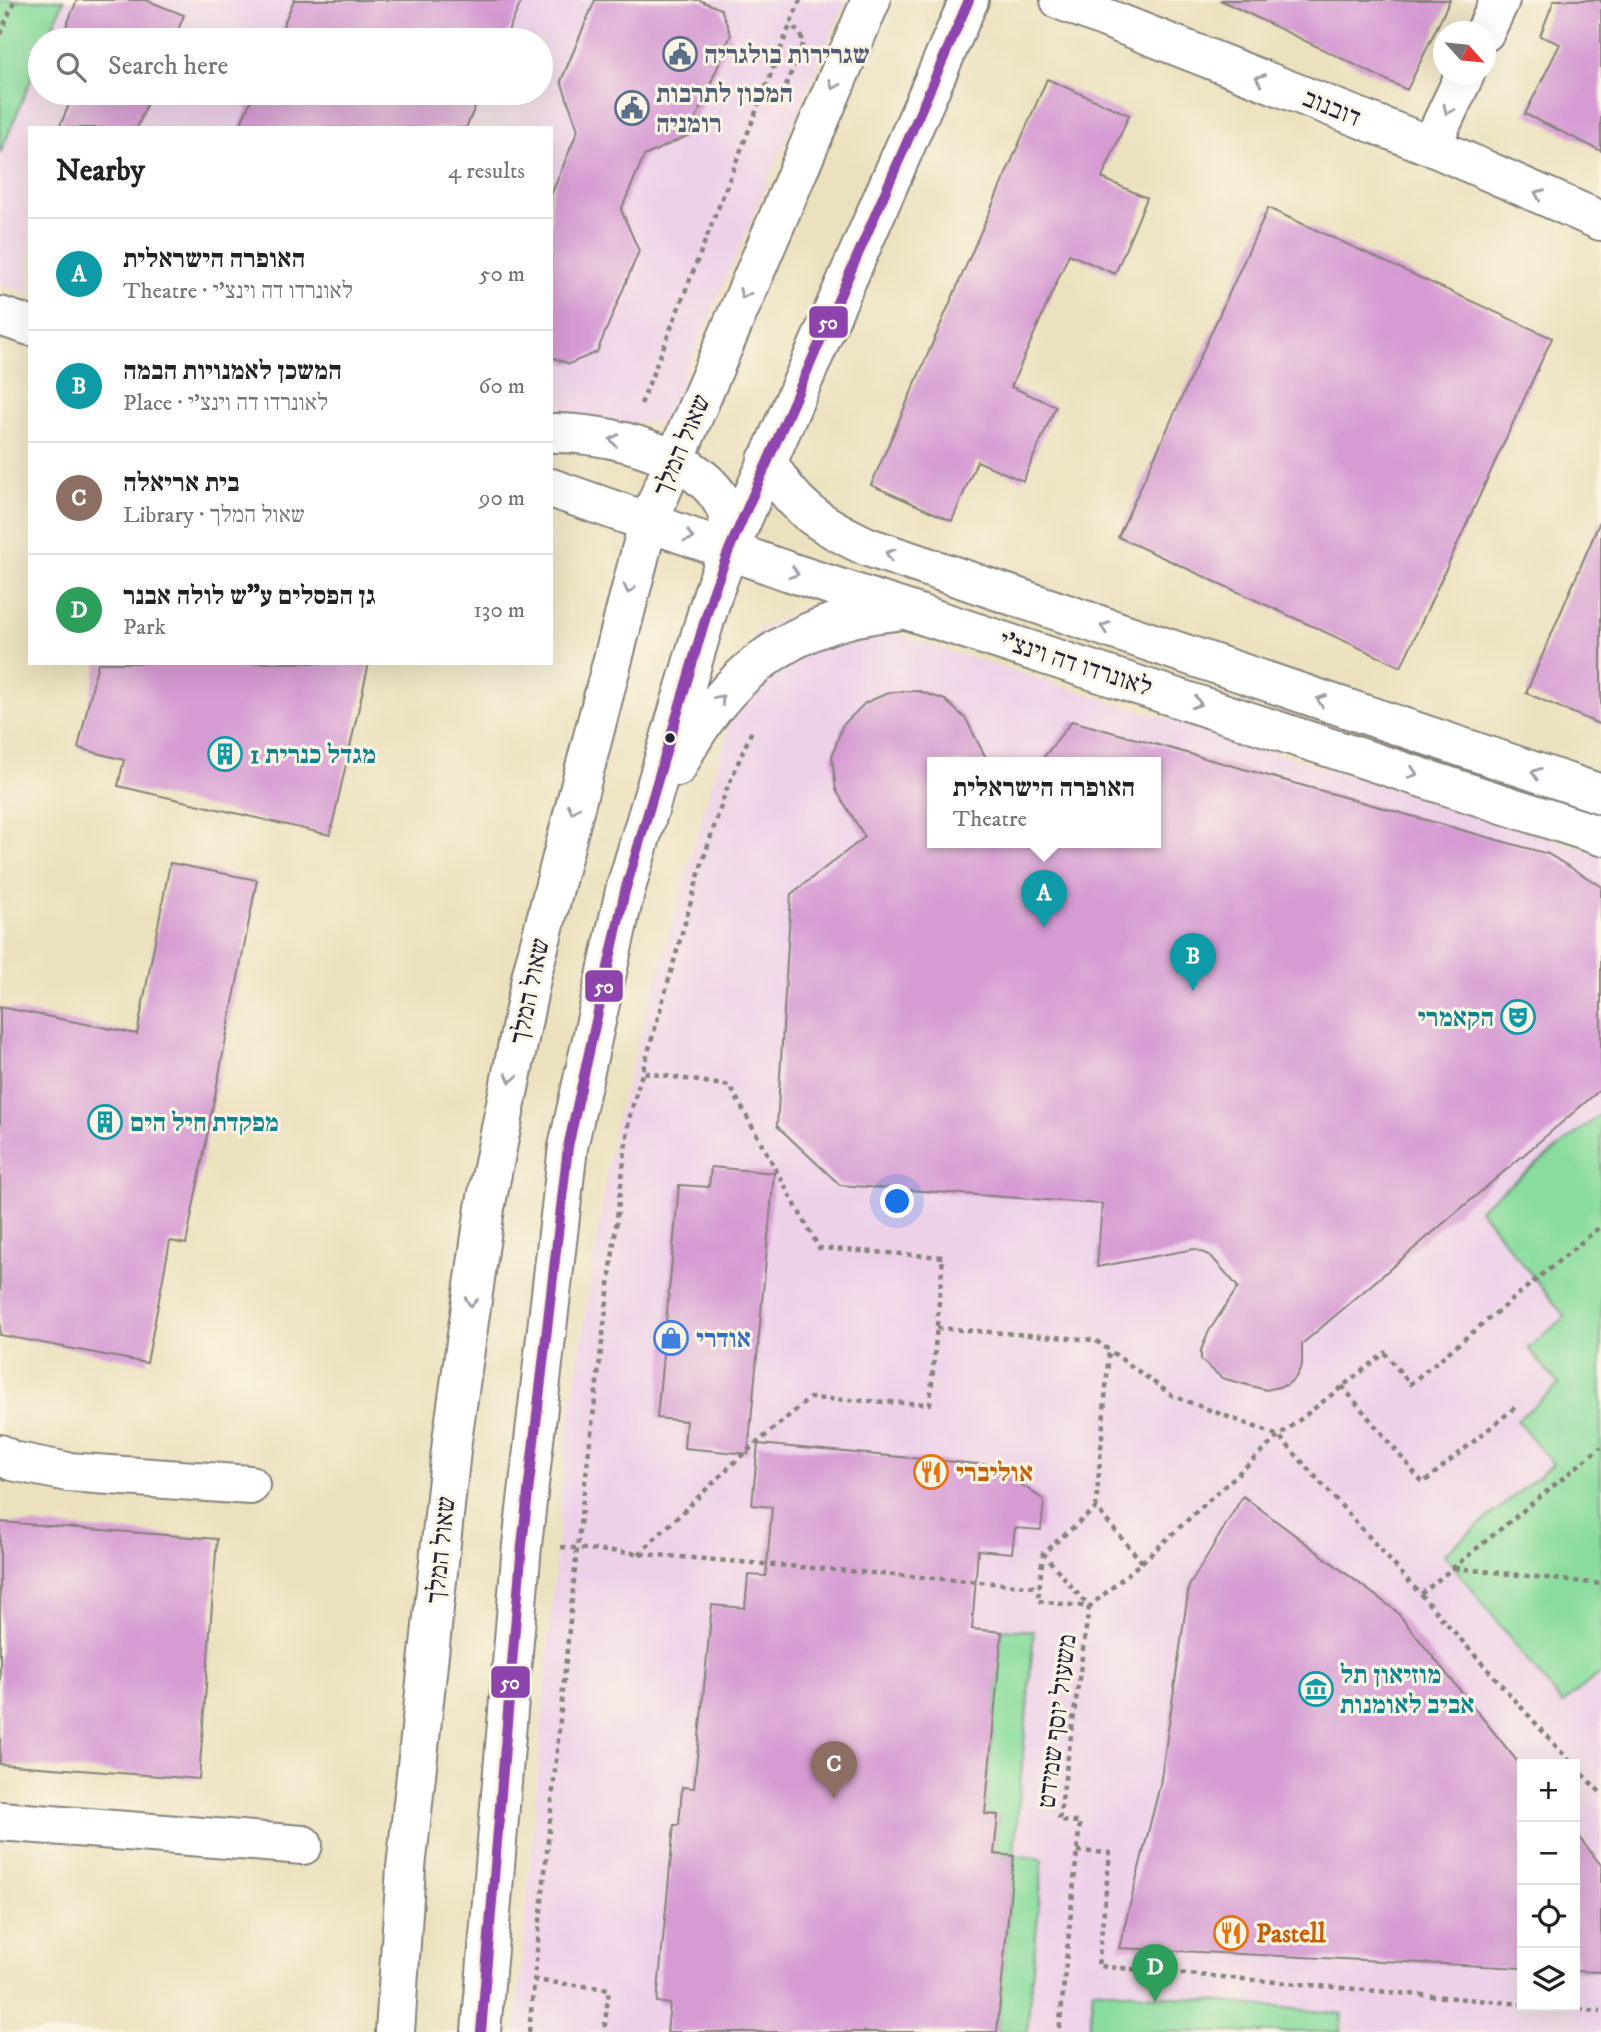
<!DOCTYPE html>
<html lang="en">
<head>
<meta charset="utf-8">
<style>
  body { margin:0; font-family:"IM FELL DW Pica","Frank Ruhl Libre",serif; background:#f6f6f6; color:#222 }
  .controls { position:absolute; right:21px; bottom:21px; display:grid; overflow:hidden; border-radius:0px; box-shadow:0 7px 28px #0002 }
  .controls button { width:63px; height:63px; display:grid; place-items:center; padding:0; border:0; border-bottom:2px solid #e0e0e0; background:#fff; color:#222; font:35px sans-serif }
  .compass { position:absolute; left:1433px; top:21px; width:63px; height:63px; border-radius:50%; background:#fff; box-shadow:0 7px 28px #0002; rotate:117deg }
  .you { position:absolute; left:898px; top:1202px; width:24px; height:24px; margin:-18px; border:5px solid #fff; border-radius:50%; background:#1a73e8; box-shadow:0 0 0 10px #1a73e833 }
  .badge { display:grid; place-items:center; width:46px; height:46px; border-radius:50%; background:#2563eb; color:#fff; font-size:23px; font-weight:700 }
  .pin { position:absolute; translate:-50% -58px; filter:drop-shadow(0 2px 4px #0008) }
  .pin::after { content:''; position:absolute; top:37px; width:24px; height:21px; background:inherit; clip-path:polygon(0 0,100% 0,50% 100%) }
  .popup { position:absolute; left:927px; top:757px; width:234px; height:91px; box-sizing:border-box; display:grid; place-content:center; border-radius:0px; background:#fff; filter:drop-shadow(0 2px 5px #0005); font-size:23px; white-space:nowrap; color:#767676 }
  .popup b { font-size:26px; color:#222 }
  .popup::after { content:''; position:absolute; left:50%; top:100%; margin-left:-14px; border:14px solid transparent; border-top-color:#fff }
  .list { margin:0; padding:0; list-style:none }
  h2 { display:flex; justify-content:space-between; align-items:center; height:91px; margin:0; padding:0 28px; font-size:30px }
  h2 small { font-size:23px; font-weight:400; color:#767676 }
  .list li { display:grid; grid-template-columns:46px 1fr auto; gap:21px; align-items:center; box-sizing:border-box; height:112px; padding:0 28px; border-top:2px solid #e0e0e0 }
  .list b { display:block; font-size:26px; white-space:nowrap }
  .list p { margin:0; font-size:23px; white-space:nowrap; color:#767676 }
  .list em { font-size:23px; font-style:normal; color:#767676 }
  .icon { flex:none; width:38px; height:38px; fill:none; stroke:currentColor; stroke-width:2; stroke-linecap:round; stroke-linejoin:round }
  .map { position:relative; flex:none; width:1601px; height:2032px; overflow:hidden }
  .search { position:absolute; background:#fff; box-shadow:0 7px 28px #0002; left:28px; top:28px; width:525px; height:77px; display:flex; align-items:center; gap:18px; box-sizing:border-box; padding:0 24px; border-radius:38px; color:#767676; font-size:26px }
  .panel { position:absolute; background:#fff; box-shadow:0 7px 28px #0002; left:28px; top:126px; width:525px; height:539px; border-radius:0px }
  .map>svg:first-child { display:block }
</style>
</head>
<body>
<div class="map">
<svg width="1601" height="2032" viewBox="0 0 1601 2032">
  <rect width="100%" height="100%" fill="#fcf5e5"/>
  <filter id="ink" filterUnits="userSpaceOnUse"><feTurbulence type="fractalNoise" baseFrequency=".0143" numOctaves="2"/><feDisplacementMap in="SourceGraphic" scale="14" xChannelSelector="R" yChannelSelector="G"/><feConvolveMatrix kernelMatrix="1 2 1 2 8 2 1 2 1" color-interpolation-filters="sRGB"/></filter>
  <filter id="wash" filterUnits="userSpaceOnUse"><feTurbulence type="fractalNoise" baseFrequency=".00686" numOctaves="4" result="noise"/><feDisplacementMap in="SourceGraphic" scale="28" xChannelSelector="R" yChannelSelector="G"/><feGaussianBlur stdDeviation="1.57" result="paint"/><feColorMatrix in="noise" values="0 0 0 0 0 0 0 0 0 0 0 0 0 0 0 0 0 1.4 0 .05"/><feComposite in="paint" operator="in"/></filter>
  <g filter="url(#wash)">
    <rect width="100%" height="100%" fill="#ebe1be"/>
    <!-- built -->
    <path fill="#edd1e9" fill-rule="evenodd" d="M0,0H846L664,423H551V128H30V293L0,284ZM40,40H541V93H40Z
      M807,607L1601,854V2032H516L565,1450L614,1128L755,632ZM932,762H1156V842H932ZM1522,1764H1575V2006H1522Z"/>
    <!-- green -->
    <path fill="#89dc9d" stroke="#567f6c" stroke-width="2" d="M0,0H64L47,40H40V57L0,154Z
      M1601,1114V1672L1562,1704L1444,1554L1553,1464L1517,1420L1559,1385L1528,1348L1565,1317L1479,1209Z
      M1002,1629L1034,1631L1014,1855L1043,1859L1027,2032H997L1014,1856L994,1854L998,1816L985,1814Z
      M1093,1989L1342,2014L1340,2032H1089Z"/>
    <g id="blocks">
      <!-- building -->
      <path fill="#d69bd3" d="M77,0H146L184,15L174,40H72L62,36Z
        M294,0H522L504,40H277Z
        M595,0H699L721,9L731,35L689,135L644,156L621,210L639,251L597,352L569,364L551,357V195L578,130L561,81Z
        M1220,0H1450L1407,90Z
        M1554,0H1601V151L1525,114L1560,44L1540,36Z
        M1047,79L1129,115L1102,178L1147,198L1115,274L1069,254L1011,387L1056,406L1023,481L977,461L952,521L871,485Z
        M74,93H151L137,128H59Z
        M254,93H481L466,128H239Z
        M1268,208L1552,338L1401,667L1118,537Z
        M1601,519V725L1526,693Z
        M98,663H369L330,835L118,786L124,760L78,748Z
        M919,691L945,700L966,719L988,762H932V842H1156V762H1040L1072,721L1548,854L1601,886V1089L1302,1344V1365L1296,1377L1287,1385L1266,1390L1222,1378L1201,1360V1350L1209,1331L1238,1287L1211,1256L1194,1249L1097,1267L1102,1204L840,1185L777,1126L791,894L865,837L836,790L832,757L842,726L865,703L890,692Z
        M170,863L257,880L186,1244L170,1241L147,1363L0,1335V1007L137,1034Z
        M711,1167L774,1173L748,1454L684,1448L686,1421L657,1418L679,1185L709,1187Z
        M758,1444L1020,1468L1019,1483L1044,1500L1041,1530L1015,1528L1012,1553L978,1550L972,1629L1002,1632L985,1814L998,1815L994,1854L1014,1856L997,2032H667L670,2004L657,2002L674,1825H679L682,1787L694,1788L712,1605L745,1608L748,1575L766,1576L772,1507L752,1505Z
        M1243,1496L1396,1611L1522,1767V1968L1119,1948L1160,1785L1189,1586Z
        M0,1522L217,1539L199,1779L0,1764Z
        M1575,1832L1601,1865V1972L1575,1971Z"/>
    </g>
  </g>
  <g filter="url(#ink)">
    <use href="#blocks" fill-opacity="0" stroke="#86827c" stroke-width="2"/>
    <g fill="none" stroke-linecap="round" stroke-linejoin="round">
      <!-- minor casing -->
      <g stroke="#86827c" stroke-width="42">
        <path id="minor" d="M1060,0L1431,146L1601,221
          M1485,32L1500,0
          M1431,146L1465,74
          M0,316L30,326
          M551,433C606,432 699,453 725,507C731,521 729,535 729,550
          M767,460C793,508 819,524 868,547L1601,794
          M551,488L790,572L1601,836
          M677,767C722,676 793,619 896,611
          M0,1454L12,1461L68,1472L250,1485
          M0,1821L303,1845
          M395,2032L406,1868L452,1441L485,1208L532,974L648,523L871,0
          M481,2032L522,1545L568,1147L625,891L713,593L729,550L969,0"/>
      </g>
      <!-- path -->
      <path stroke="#86827c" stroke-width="4.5" stroke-dasharray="5 5" stroke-linecap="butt" d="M0,34L15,0
        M782,95L804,41L791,23
        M641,404L800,0
        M937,1328L1095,1340L1173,1396L1279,1436L1572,1764
        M1342,1386L1423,1483L1518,1405
        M1096,1508L1109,1351
        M561,1547L1040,1587
        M1043,1553L1089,1607L1142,1562L1096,1508L1043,1553L1038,1601L1089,1607L1059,1821L1080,1822L1059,2032
        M639,1554L740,1457L810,1398L930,1404L943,1257L819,1248L730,1086L642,1072
        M1142,1562L1279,1436L1385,1353L1410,1384L1601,1226
        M1455,1568L1601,1584
        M1421,1594L1601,1447
        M1575,1767L1601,1793
        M1077,1851L1110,1853L1098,1966L1522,2004
        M533,1980L609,1989L604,2032
        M1539,2006L1601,2011
        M529,2032L577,1549L629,1119L702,863L726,791L753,728"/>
      <!-- minor -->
      <use href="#minor" stroke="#fff" stroke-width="38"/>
      <!-- bus-1 casing -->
      <g stroke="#fcf5e5" stroke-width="16">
        <path id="bus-1" d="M481,2032L522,1545L568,1147L625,891L713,593L729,550L969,0"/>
      </g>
      <!-- bus-1 -->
      <use href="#bus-1" stroke="#8e44ad" stroke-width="10"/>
    </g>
    <!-- one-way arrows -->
    <defs><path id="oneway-chevron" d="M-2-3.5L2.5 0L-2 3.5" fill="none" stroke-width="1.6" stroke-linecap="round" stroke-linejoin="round" transform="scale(1.75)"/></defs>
    <g stroke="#9c9ca7">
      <use href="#oneway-chevron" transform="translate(1260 79) rotate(-158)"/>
      <use href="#oneway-chevron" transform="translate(834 85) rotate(113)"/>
      <use href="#oneway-chevron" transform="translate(1448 110) rotate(115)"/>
      <use href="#oneway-chevron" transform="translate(1539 194) rotate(-156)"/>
      <use href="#oneway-chevron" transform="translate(744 294) rotate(113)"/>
      <use href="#oneway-chevron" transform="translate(614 440) rotate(-170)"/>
      <use href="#oneway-chevron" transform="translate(689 537) rotate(18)"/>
      <use href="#oneway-chevron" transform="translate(890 554) rotate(-161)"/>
      <use href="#oneway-chevron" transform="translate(794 573) rotate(18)"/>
      <use href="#oneway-chevron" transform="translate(629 589) rotate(104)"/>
      <use href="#oneway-chevron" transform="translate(1105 627) rotate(-161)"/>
      <use href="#oneway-chevron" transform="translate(720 699) rotate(-50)"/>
      <use href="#oneway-chevron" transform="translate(1321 700) rotate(-161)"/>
      <use href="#oneway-chevron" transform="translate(1197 703) rotate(18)"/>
      <use href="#oneway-chevron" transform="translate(1413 773) rotate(18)"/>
      <use href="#oneway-chevron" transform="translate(1536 773) rotate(-161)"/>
      <use href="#oneway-chevron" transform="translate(573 809) rotate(104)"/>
      <use href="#oneway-chevron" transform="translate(511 1078) rotate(101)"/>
      <use href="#oneway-chevron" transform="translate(471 1302) rotate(98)"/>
    </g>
  </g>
  <!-- icons -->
  <defs>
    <g id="civic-ring" transform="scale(1.75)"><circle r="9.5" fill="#fcf5e5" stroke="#5c6f8a" stroke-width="1.5"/><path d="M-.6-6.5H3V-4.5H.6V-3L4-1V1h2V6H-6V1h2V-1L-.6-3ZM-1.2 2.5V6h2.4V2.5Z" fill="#5c6f8a"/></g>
    <g id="building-ring" transform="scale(1.75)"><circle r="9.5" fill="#fcf5e5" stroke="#0f9aa8" stroke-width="1.5"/><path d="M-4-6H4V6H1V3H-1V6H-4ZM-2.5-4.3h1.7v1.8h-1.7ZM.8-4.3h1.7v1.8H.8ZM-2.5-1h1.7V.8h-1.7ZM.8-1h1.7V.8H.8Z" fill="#0f9aa8"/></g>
    <g id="theatre-ring" transform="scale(1.75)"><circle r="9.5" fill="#fcf5e5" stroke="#0f9aa8" stroke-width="1.5"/><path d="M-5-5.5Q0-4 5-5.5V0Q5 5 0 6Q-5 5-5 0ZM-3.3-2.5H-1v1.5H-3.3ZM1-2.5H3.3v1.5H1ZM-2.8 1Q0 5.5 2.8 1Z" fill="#0f9aa8"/></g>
    <g id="shop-ring" transform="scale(1.75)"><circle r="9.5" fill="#fcf5e5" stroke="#3f7fe0" stroke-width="1.5"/><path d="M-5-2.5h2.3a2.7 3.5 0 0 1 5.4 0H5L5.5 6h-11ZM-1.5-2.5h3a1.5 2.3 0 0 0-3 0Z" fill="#3f7fe0"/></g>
    <g id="restaurant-ring" transform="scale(1.75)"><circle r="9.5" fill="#fcf5e5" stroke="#e8710a" stroke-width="1.5"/><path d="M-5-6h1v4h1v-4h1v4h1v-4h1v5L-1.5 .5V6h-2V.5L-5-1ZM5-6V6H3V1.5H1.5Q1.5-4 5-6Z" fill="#e8710a"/></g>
    <g id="museum-ring" transform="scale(1.75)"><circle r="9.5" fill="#fcf5e5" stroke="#0f9aa8" stroke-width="1.5"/><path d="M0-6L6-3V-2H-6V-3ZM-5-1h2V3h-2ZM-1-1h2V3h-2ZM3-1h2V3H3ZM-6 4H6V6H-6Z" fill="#0f9aa8"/></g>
  </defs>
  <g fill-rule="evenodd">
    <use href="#civic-ring" x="680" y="54"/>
    <use href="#civic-ring" x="632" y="108"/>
    <use href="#building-ring" x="225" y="754"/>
    <use href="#theatre-ring" x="1518" y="1017"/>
    <use href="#building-ring" x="105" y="1122"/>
    <use href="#shop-ring" x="671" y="1338"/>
    <use href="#restaurant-ring" x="931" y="1472"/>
    <use href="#museum-ring" x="1316" y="1689"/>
    <use href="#restaurant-ring" x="1231" y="1933"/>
  </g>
  <!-- markers -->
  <circle fill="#22223b" stroke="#fcf5e5" stroke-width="2.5" cx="670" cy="738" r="6"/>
  <g text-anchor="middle" stroke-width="6" stroke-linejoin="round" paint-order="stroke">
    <!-- service labels -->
    <g font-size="26" font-weight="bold" fill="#4e5e75" stroke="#fcf5e5" text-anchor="start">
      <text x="704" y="63">שגרירות בולגריה</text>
      <text x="656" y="102">המכון לתרבות<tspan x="656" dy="30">רומניה</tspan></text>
    </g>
    <!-- street labels -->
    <g font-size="26" fill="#22223b" stroke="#fcf5e5">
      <text transform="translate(1332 107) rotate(22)" y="9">דובנוב</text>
      <text transform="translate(681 445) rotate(-67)" y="9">שאול המלך</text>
      <text transform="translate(1076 663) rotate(18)" y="9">לאונרדו דה וינצ'י</text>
      <text transform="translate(529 991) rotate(-78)" y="9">שאול המלך</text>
      <text transform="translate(440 1550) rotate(-84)" y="9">שאול המלך</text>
      <text transform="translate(1056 1721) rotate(-83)" y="9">משעול יוסף שמידט</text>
    </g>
    <!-- culture labels -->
    <g font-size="26" font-weight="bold" fill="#0d838f" stroke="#fcf5e5" text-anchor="start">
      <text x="250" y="763">מגדל כנרית 1</text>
      <text x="1494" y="1026" text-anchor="end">הקאמרי</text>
      <text x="130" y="1131">מפקדת חיל הים</text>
      <text x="1340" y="1683">מוזיאון תל<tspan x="1340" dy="30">אביב לאומנות</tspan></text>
    </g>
    <!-- shop labels -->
    <g font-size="26" font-weight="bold" fill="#366cbe" stroke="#fcf5e5" text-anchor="start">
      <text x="696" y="1347">אודרי</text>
    </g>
    <!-- food labels -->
    <g font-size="26" font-weight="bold" fill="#c56008" stroke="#fcf5e5" text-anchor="start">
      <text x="956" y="1481">אוליברי</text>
      <text x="1256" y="1942">Pastell</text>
    </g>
  </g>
  <g stroke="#fcf5e5" stroke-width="2.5">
    <rect x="808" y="305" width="41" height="34" rx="7" fill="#8e44ad"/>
    <rect x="584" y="969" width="40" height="34" rx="7" fill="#8e44ad"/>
    <rect x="490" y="1665" width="41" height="34" rx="7" fill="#8e44ad"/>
  </g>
  <g font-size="19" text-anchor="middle" font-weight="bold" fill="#fff">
    <text x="828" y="329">50</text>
    <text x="604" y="993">50</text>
    <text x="510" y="1689">50</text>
  </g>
</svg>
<div class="controls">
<button>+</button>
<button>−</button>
<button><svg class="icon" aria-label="locate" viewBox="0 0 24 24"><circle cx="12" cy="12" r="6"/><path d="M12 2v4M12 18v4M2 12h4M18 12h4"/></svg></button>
<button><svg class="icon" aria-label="layers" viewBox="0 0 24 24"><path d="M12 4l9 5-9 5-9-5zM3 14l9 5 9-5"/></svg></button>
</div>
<svg class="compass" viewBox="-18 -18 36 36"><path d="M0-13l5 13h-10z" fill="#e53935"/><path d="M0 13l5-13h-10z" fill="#767676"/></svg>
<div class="you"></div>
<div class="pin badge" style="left:1044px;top:928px;background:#0f9aa8">A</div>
<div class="popup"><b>האופרה הישראלית</b>Theatre</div>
<div class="pin badge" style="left:1193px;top:991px;background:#0f9aa8">B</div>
<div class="pin badge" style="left:834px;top:1799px;background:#8d6e63">C</div>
<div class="pin badge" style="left:1155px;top:2002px;background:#2e9e5b">D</div>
<div class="search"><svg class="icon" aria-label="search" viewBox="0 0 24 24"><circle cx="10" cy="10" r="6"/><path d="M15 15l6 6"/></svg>Search here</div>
<section class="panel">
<h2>Nearby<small>4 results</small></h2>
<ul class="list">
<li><span class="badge" style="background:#0f9aa8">A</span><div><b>האופרה הישראלית</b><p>Theatre · לאונרדו דה וינצ'י</p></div><em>50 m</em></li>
<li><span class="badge" style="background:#0f9aa8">B</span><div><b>המשכן לאמנויות הבמה</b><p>Place · לאונרדו דה וינצ'י</p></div><em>60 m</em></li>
<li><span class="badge" style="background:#8d6e63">C</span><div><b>בית אריאלה</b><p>Library · שאול המלך</p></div><em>90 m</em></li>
<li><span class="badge" style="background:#2e9e5b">D</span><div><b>גן הפסלים ע&quot;ש לולה אבנר</b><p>Park</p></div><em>130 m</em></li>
</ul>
</section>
</div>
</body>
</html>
